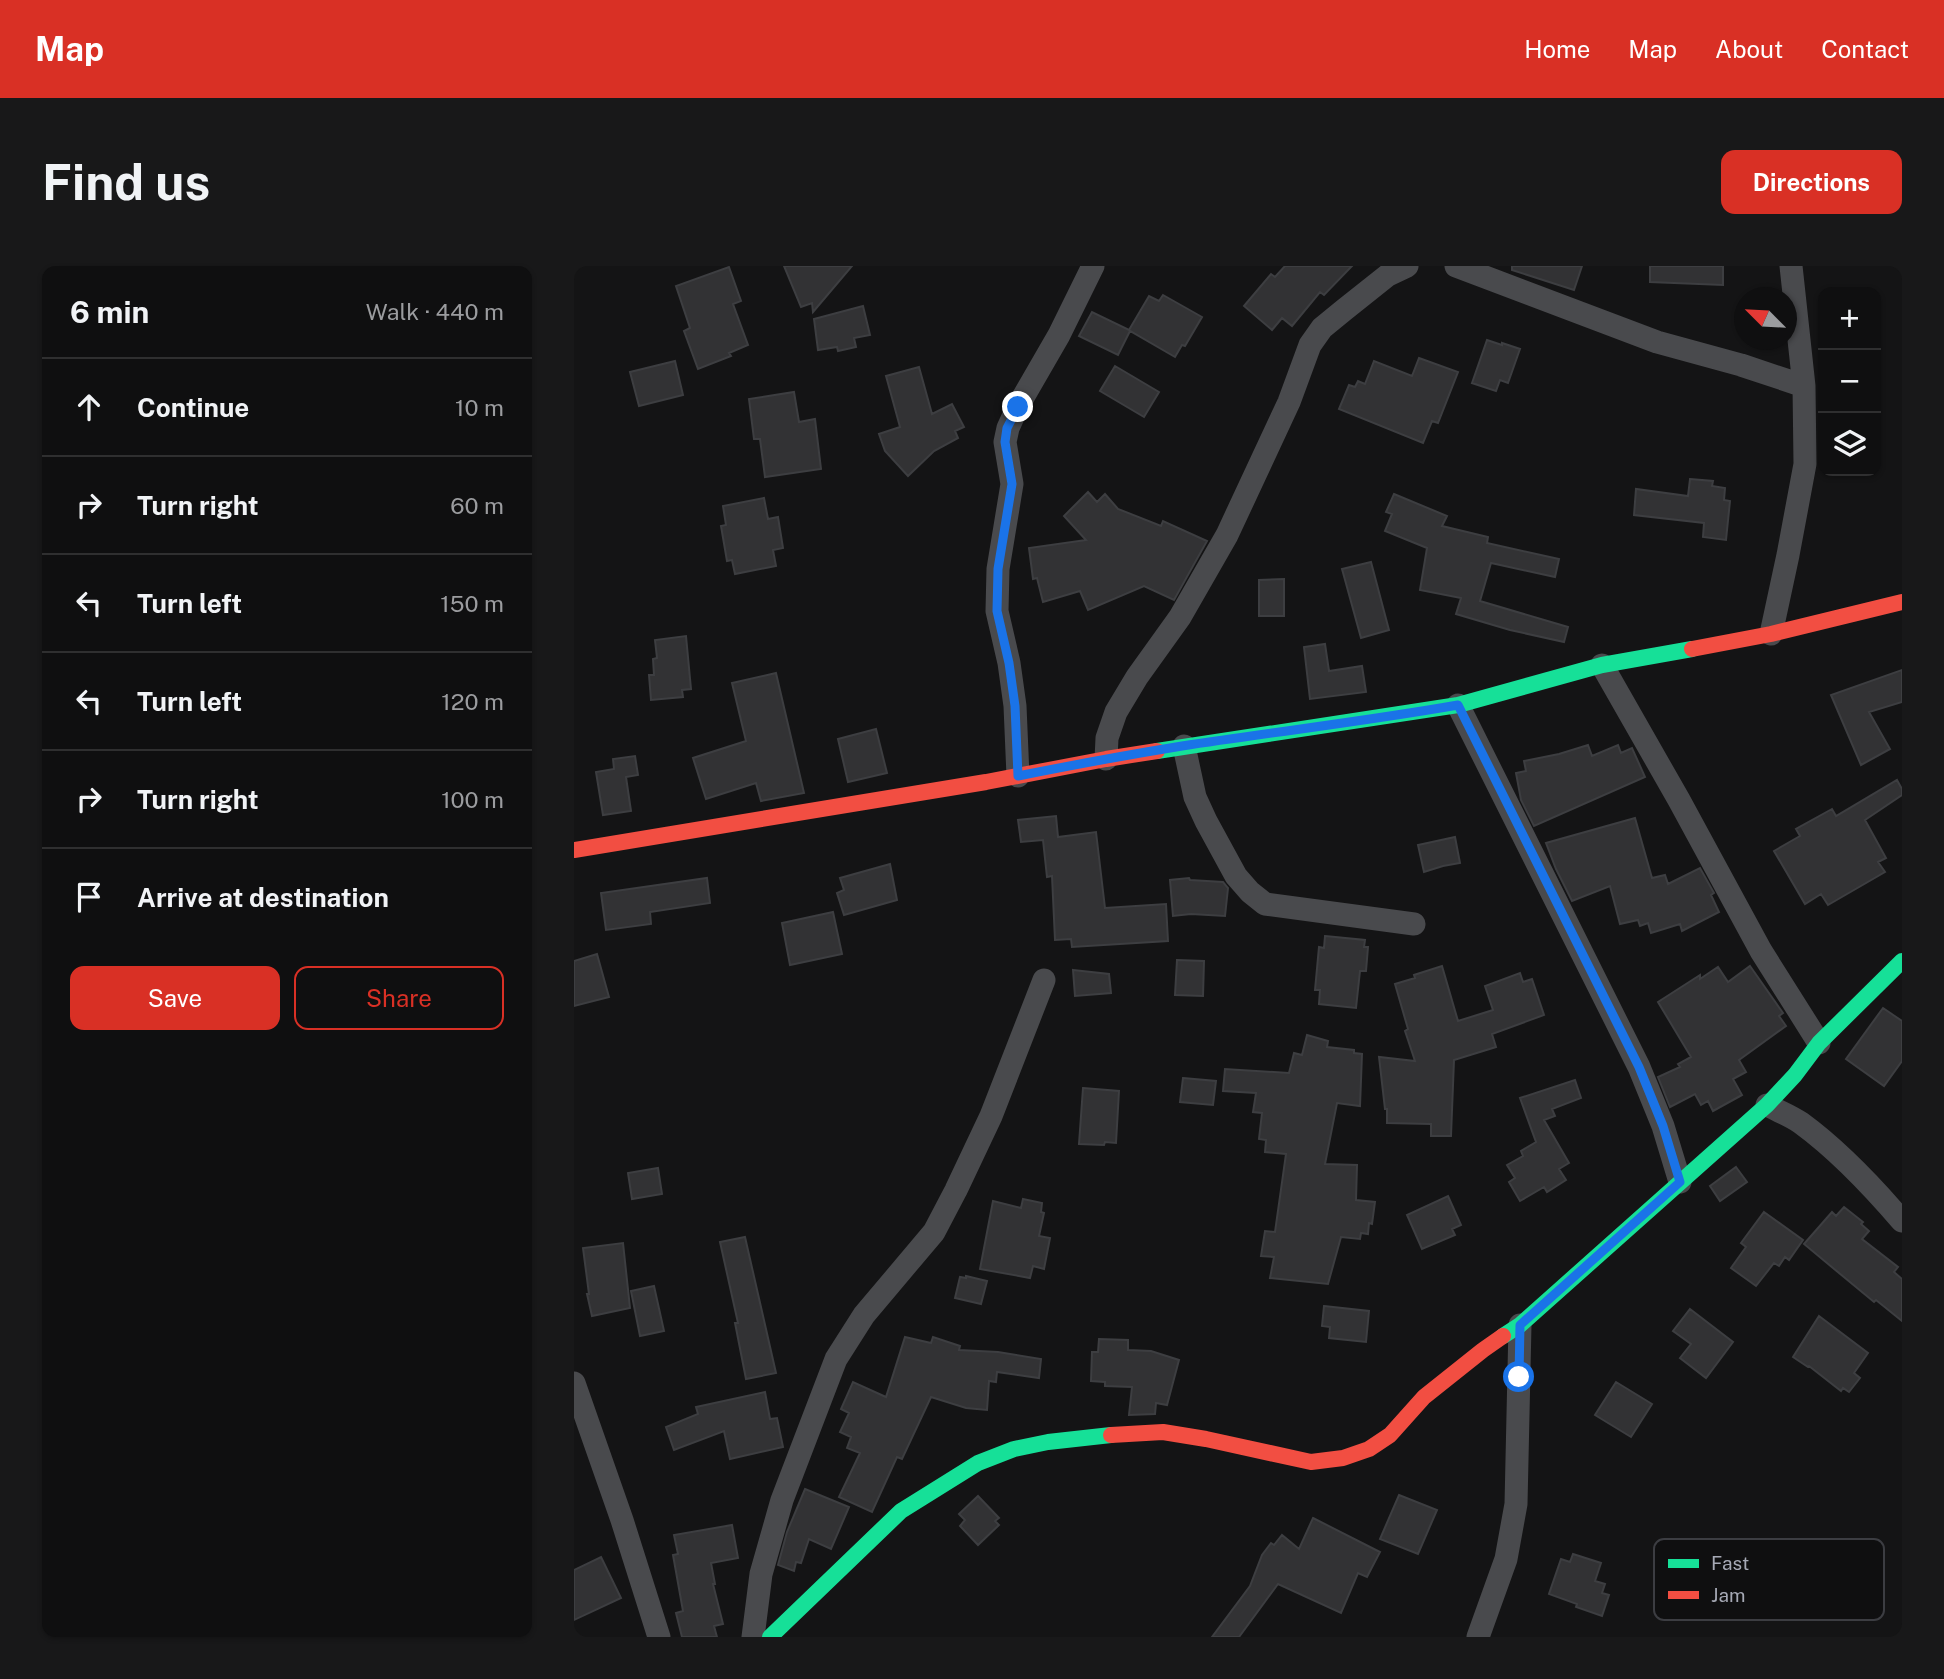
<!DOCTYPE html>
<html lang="en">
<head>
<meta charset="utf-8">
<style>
  body { margin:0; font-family:"Public Sans",sans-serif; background:#181819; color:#f1f3f6 }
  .controls { position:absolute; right:21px; top:21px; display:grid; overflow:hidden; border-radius:14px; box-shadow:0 2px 5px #0004 }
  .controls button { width:63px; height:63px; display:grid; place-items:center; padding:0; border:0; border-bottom:2px solid #2f2f30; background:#0f0f10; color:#f1f3f6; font:35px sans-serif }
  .compass { position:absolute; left:1160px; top:21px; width:63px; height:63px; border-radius:50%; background:#0f0f10; box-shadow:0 2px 5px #0004; rotate:294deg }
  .stop { position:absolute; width:21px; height:21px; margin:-16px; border:5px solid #1a73e8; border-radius:50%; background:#fff }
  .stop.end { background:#1a73e8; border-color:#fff; box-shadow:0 2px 7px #0008 }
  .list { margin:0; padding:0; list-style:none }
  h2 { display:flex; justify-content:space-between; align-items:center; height:91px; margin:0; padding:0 28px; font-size:30px }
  h2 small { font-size:23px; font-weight:400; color:#9b9c9f }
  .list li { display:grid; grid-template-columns:46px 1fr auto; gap:21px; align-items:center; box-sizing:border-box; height:98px; padding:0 28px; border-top:2px solid #2f2f30 }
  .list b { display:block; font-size:26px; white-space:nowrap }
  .list em { font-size:23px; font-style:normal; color:#9b9c9f }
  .actions { display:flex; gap:14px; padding:21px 28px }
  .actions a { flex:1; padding:16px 0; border:2px solid #d93025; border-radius:14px; text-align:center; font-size:24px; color:#d93025 }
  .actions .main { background:#d93025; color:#fff }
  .icon { flex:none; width:38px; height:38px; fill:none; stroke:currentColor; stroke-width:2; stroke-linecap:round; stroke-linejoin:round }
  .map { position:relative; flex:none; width:1328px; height:1371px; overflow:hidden; border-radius:14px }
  header { display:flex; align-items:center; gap:42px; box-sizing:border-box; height:98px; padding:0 35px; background:#d93025; color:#fff }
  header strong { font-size:33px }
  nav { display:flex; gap:38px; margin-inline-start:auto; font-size:24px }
  .intro { display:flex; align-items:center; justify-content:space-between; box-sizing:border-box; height:168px; padding:0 42px }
  h1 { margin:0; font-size:49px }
  .button { padding:18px 32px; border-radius:14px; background:#d93025; color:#fff; font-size:24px; font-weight:700 }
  main { display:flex; gap:42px; padding:0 42px }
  aside { flex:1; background:#0f0f10; border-radius:14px; box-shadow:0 2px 5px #0004 }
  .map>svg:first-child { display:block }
</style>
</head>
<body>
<header>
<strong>Map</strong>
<nav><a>Home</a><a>Map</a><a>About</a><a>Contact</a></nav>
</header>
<div class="intro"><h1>Find us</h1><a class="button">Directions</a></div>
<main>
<aside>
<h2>6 min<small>Walk · 440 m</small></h2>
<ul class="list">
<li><svg class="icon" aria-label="ahead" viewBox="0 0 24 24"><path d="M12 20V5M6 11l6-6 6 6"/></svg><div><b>Continue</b></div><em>10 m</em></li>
<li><svg class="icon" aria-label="right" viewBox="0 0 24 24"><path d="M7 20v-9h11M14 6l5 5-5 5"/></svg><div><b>Turn right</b></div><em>60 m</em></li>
<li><svg class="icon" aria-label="left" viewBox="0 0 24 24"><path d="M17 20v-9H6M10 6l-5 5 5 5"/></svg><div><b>Turn left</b></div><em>150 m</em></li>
<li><svg class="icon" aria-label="left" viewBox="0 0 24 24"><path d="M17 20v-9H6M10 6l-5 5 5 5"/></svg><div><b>Turn left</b></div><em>120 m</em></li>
<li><svg class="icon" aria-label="right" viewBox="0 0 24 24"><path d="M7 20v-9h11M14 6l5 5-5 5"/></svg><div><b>Turn right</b></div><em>100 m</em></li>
<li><svg class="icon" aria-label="arrive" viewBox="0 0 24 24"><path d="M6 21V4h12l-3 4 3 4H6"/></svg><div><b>Arrive at destination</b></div></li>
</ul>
<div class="actions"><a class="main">Save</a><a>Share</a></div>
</aside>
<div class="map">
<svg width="1328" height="1371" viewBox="0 0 1328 1371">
  <rect width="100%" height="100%" fill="#141415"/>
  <!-- building -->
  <path fill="#323234" stroke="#3d3e41" stroke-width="2" d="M210,0H278L239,46L238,37L227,41Z
    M711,0H778L750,29L746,26L718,60L708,52L698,64L670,40L697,8L701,11Z
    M938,0H1008L1000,24L938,4Z
    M1076,0H1149V19L1076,16Z
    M155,1L167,35L159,38L174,79L155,87L157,90L124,103L110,65L116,62L102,20Z
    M589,29L628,51L611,80L608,79L601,91L556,65L544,89L505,70L518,46L555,64L575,30L585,35Z
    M289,40L296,69L280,72L282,81L264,85L263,81L244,84L240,53Z
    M913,74L928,79V77L946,83L934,117L926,114L922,125L898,117Z
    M845,92L884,106L864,157L858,155L849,177L765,143L775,119L781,121L784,115L791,118L800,95L838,110Z
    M101,95L109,129L65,140L56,106Z
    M541,100L585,126L570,151L526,125Z
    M345,101L358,148L378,138L390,161L381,165L384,172L360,185L334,210L311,185L305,168L326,161L312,110Z
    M220,126L225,156L241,153L247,203L191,211L186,173H180L175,133Z
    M1116,213L1139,215L1138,220L1151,222L1150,234L1156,235L1152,274L1129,271L1130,257L1060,249L1062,223L1114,230Z
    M514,226L523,236L531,228L544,243L587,260L589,255L633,275L600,334L570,320L514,344L506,325L469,336L463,312L459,313L455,282L512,274L490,250Z
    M820,228L873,250L868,260L914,271L913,277L985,293L981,311L917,297L906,335L994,361L990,376L936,364L882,348L887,332L846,324L853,282L811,265L818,248L812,246Z
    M190,232L194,253L204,251L209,282L199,284L202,300L161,308L158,294L153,295L147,260L152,259L149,240Z
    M797,296L815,364L787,372L768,303Z
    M710,313V350H685V314Z
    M112,370L117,423L108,424L109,431L77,434L75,409H80L79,393L83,392L81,374Z
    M751,378L755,405L788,400L792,426L736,433L730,381Z
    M1328,404V436L1295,446L1316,483L1287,499L1257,429Z
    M202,407L230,527L187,535L182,517L132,533L119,492L172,475L158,417Z
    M302,463L313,507L274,516L264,473Z
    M1014,479L1018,490L1044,479L1047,487L1058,482L1071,511L960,560L947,534L942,507L952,505L950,495L985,488Z
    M61,490L64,509L52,511L57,545L29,549L22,506L40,503L39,493Z
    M1323,514L1328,523V529L1291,554L1312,592L1304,596L1311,606L1254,639L1247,628L1231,638L1200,585L1226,570L1222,563L1258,543L1262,550Z
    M482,550L484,571L522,566L531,642L592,638L594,675L498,681L497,673L481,674L478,610L473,611L469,574L447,576L444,554Z
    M1061,552L1078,612L1091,609L1094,618L1126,602L1140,627L1137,629L1145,646L1108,665L1106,658L1077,667L1074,657L1066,660L1064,654L1046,658L1036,620L998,635L982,603L972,577Z
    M881,571L886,597L869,600L850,606L844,579Z
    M316,598L323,634L270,649L263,627L270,624L266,612Z
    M133,612L136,637L76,646L77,658L32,664L27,627Z
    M615,612L616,614L649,616L654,622L651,650L617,648L599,650L596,614Z
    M259,646L268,688L216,699L208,657Z
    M751,670L791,674L790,681H794L792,705H786L782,742L745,738L746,724H741L745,681L750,682Z
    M23,688L35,731L0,740V695Z
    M603,694L630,695L629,730L601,729Z
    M868,700L884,755L919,744L911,720L946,707L949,716L958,713L970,749L918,768L922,781L880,794L877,870H857V858L813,857V843H811L805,791L841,795L831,765L834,763L821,718L841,712L840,709Z
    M1176,700L1209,747L1205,750L1212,760L1165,794L1172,806L1159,813L1168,829L1139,845L1134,835L1127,839L1121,828L1096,841L1084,811L1106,801L1104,798L1117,791L1084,736L1126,709V713L1144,701L1154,716Z
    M499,704L535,708L537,727L501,730Z
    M1309,742L1328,755V795L1310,820L1272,793Z
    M733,769L754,775L753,781L780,784V787L788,788L786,840L763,837L751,898L783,899L782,934L801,936L798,958L795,957L794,968L787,967L786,973L767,971L754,1018L696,1012L700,991L687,990L691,965L701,966L712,888L691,886L692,874L685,873L688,847L679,846L682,827L649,825L651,803L715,807L720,787L728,789Z
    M609,812L642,815L639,839L606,836Z
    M1001,814L1007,832L978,843L981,850L970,854L995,897L985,903L992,914L973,926L970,921L946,935L935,916L941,912L933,899L949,890L947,885L962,876L946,832Z
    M509,822L545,825L542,877L531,876L530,879L505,878Z
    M1162,901L1173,916L1146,935L1136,920Z
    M84,902L88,928L58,933L54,907Z
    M874,930L887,959L878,963L881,969L848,983L833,949Z
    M449,933L468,937L467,946L470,947L465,970L476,972L470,1003L459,1000L456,1012L406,1003L419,935L447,942Z
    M1270,941L1289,956L1287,958L1295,965L1288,973L1324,1001L1320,1006L1328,1013V1055L1302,1034L1300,1036L1230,978L1258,946L1262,950Z
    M1190,946L1229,974L1215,994L1211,991L1205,1000L1200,997L1182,1020L1157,1002L1172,981L1167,977Z
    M171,971L202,1107L172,1113L161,1057H164L146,976Z
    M49,977L56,1042L18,1050L13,1028H15L9,982Z
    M392,1010L413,1015L407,1038L381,1032L386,1011L392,1012Z
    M80,1020L90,1065L66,1070L57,1025Z
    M750,1040L795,1045L792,1076L755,1072L756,1061L748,1060Z
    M1116,1043L1159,1076L1132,1112L1106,1092L1117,1078L1099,1065Z
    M1245,1050L1294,1087L1280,1107L1286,1112L1275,1126L1269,1122L1267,1125L1235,1100L1234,1101L1219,1091Z
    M331,1071L357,1077L359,1071L386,1080L385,1084L424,1086L467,1093L465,1112L423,1106L422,1116L415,1115L413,1144L392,1142L357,1131L328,1193L323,1191L298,1246L265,1231L286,1187L273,1182L277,1171L266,1166L275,1147L267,1143L279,1116L312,1131Z
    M525,1073L554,1074V1084L577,1085L605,1094L593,1139L582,1137L581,1148L555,1149L558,1121L531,1120V1116L517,1115L518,1086H524Z
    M1042,1116L1078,1138L1057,1171L1021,1149Z
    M191,1126L196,1153L203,1152L209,1181L156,1193L150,1165L100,1184L92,1161L124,1148L122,1141Z
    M231,1223L275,1241L257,1283L235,1273L227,1297L222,1296L220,1305L204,1299L213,1266Z
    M825,1229L863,1244L844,1288L806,1273Z
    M404,1230L425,1252L421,1255L425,1259L404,1279L386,1260L391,1254L385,1248Z
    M739,1252L806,1286L793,1311L784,1307L767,1347L704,1318L665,1371H638L676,1320L688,1289L697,1277L700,1279L708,1269L725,1283Z
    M158,1259L164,1292L137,1297L141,1318H139L149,1358L140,1360L143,1371H108L102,1347L109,1345L99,1289L104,1288L100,1269Z
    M999,1288L1027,1297L1021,1315L1031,1318L1028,1327L1035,1329L1028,1350L1002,1341L1003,1338L975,1328L987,1293L996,1296Z
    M27,1291L47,1332L0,1354V1304Z"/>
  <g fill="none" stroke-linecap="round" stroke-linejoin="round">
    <!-- street -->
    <path stroke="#494a4d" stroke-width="23" d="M882,0L1083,76L1167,99L1230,120
      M1197,368L1214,289L1231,198L1230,120L1217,0
      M1028,399L1105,534L1187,685L1245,777
      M884,439L1065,801L1089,860L1106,916
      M610,480L621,531L632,555L662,610L676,626L691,638L840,658
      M532,493L533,472L542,446L563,411L606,351L653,269L715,136L736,79L748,62L770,44L814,9L833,0
      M444,510L441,440L435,397L423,345L424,303L438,218L431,176L434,162L444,140L485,69L519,0
      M1193,839C1204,845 1217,850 1227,857C1264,884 1298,920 1328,955
      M0,1117L48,1254L85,1371
      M179,1371L187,1308L208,1234L262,1093L290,1049L360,966L382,924L417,850L470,714
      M904,1371L932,1293L942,1238L946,1059"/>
    <!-- fast -->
    <path stroke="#16e098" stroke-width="16" d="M583,485L884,439L1028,399L1118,383
      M929,1070L946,1059L1193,839L1221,809L1245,777L1328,695
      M196,1371L327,1245L404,1197L440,1183L474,1176L537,1169"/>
    <!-- jam -->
    <path stroke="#f24e42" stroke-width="16" d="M1118,383L1197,368L1328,336
      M0,584L412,516L532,493L583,485
      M537,1169L589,1166L632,1173L737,1196L769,1192L795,1183L816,1169L850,1131L909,1084L929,1070"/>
  </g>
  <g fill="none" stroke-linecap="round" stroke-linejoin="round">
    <!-- route -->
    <path stroke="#1a73e8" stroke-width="9" d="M444,141L433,162L431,176L438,218L424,303L423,345L435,397L441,440L444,510C499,499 553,489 608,480C700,466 793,455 884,439L1065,801L1089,860L1106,916L946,1059L945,1111"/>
  </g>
  <!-- legend -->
  <rect x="1080" y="1273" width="230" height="81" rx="10" fill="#0f0f10" stroke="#3c3d42" stroke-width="2"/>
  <rect x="1094" y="1293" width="31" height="9" fill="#16e098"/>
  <rect x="1094" y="1325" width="31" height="8" fill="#f24e42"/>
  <g font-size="19" fill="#a6a9b5">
    <text x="1137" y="1304">Fast</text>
    <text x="1137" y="1336">Jam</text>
  </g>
</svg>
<div class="controls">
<button>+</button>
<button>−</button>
<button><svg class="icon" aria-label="layers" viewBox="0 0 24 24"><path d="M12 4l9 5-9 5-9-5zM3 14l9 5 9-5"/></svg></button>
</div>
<svg class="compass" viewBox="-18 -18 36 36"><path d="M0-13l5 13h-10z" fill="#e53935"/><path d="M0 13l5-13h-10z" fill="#9b9c9f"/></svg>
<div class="stop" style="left:945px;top:1111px"></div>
<div class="stop end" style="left:444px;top:141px"></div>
</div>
</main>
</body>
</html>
